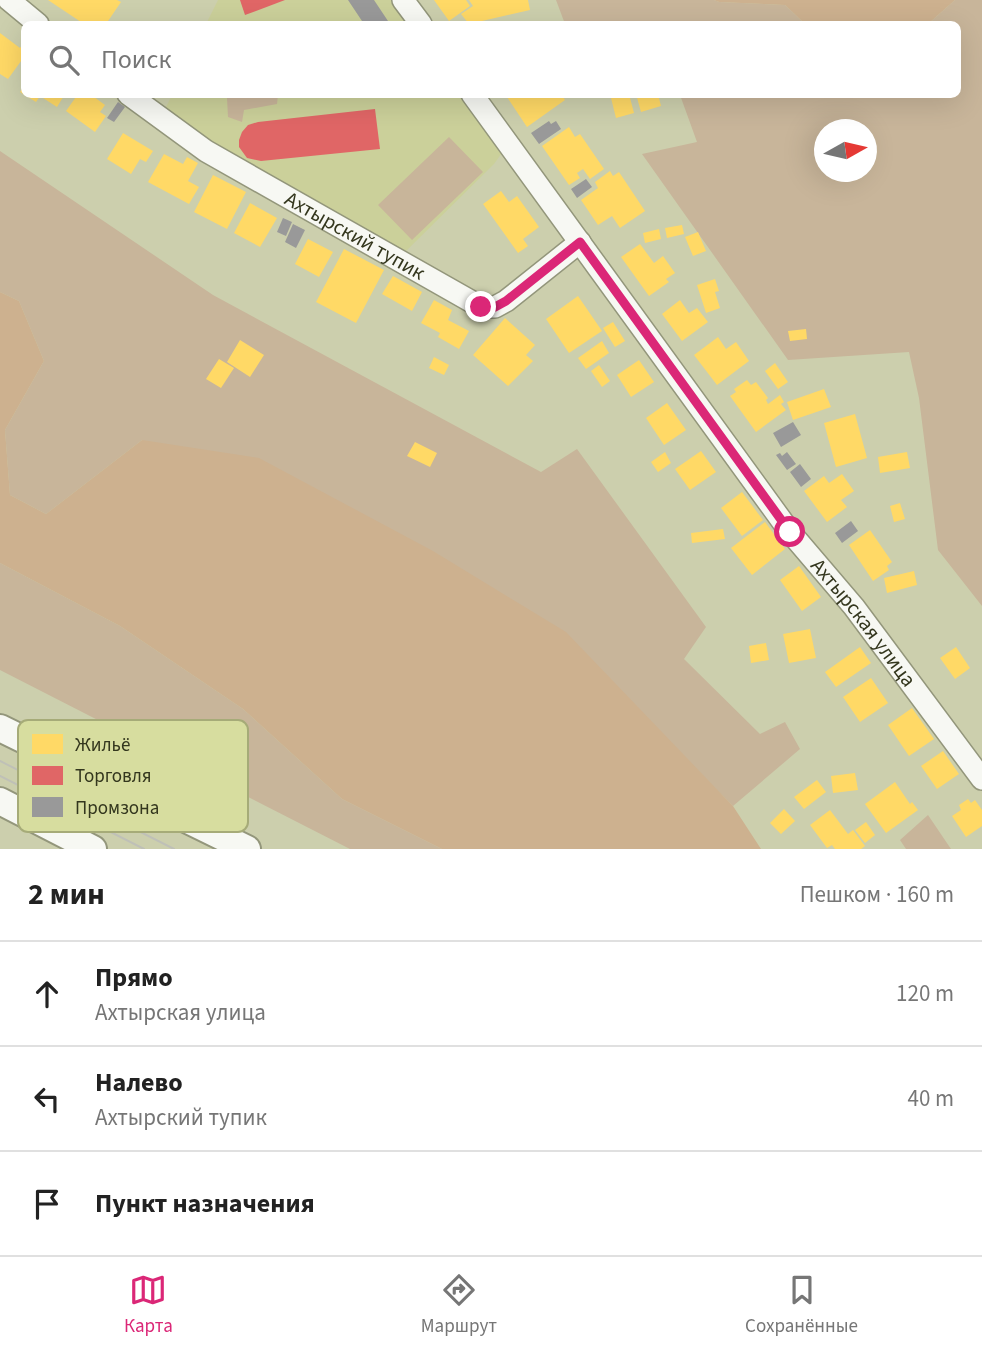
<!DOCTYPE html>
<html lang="ru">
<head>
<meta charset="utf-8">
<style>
  body { margin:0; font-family:"Source Sans 3",sans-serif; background:#f6f6f6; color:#222 }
  .compass { position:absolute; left:814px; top:119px; width:63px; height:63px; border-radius:50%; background:#fff; box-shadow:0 7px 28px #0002; rotate:82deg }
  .stop { position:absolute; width:21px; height:21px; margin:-16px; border:5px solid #db2777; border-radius:50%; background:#fff }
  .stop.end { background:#db2777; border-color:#fff; box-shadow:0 2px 7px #0008 }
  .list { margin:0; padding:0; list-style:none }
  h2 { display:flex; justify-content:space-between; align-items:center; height:91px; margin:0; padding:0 28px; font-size:30px }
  h2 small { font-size:23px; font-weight:400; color:#767676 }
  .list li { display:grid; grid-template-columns:46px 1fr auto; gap:21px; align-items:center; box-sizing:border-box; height:105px; padding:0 28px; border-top:2px solid #e0e0e0 }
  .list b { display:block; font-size:26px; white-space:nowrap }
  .list p { margin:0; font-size:23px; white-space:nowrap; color:#767676 }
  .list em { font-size:23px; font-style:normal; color:#767676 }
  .icon { flex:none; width:38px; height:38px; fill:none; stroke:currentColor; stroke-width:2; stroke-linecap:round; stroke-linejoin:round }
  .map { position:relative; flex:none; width:982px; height:849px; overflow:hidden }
  .search { position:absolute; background:#fff; box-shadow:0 7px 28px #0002; left:21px; right:21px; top:21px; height:77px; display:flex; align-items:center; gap:18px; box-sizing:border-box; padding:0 24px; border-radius:10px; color:#767676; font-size:26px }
  .sheet { height:406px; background:#fff }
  nav { display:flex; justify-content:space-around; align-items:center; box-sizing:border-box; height:98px; border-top:2px solid #e0e0e0; background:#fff; font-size:19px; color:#767676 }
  nav a { display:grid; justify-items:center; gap:4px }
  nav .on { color:#db2777 }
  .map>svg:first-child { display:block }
</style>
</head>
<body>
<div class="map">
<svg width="982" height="849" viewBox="0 0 982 849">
  <rect width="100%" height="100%" fill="#cccfad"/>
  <!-- built -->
  <path fill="#cbd09a" d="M218,0H394L412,24H206Z
    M172,95H463L504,150L494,164L401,256L246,166L164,111Z"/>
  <!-- green -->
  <path fill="#c8b59a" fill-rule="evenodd" d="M556,0H714L719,2L785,5L805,24H565Z
    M955,0H982V606L938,550L919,398L909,352L788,360L642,154L697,142L680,95L958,94V24H928ZM824,130H866V172H824Z
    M229,95V94L278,95L277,104L244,110L242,122L228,117L227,98Z
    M449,137L483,172L412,240L378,205Z
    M0,151L213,295L541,472L577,449L706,627L684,659L760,734L785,722L800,749L733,806L664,736L142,440L46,514L10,495L5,430L44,361L19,301L0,292Z
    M0,563L120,626L243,709L342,799L442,849H350L0,670Z
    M928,815L951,849H906L900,840Z"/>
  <!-- forest -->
  <path fill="#cdb18f" d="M714,0H955L928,24H805L785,5L719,2Z
    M0,292L19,301L44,361L5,430L10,495L46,514L142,440L259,458L433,551L566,632L733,806L761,849H442L342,799L243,709L120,626L0,563Z"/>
  <!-- homes -->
  <path fill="#ffd966" d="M48,0H117L121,2L106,24H84Z
    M434,0H466L470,6L449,21Z
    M469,0H528L530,10L469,24L461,14L473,6Z
    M0,33L20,48L24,42V57L8,79L0,74Z
    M24,86V94H65L57,107L40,96L36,102L20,92Z
    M78,94H90L105,105L100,112L106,116L95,132L66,111Z
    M505,94H561L565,100L527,127Z
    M610,94H629L634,113L616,118Z
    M636,94H658L661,106L641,112Z
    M569,127L575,137L580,134L604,169L590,179L583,169L577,173L580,178L569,185L542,146Z
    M123,133L153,151L146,162L140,159L131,174L107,159Z
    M164,154L183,164L187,157L198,163L188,181L199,187L189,204L148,182Z
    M610,171L613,176L619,172L645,211L620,228L612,216L598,225L581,200L598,188L595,182Z
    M213,175L246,192L227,229L194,212Z
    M501,191L509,202L517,196L539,227L523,239L528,246L518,253L483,204Z
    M250,203L277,218L260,247L234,233Z
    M682,225L684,234L667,238L665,228Z
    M659,229L661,239L645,243L643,233Z
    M698,232L706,251L693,256L685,237Z
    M308,239L333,252L319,277L295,264Z
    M640,244L654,263L663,256L675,273L666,279L669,282L649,296L621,257Z
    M344,249L384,270L356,323L316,302Z
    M393,276L422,292L412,311L382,294Z
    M715,279L719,291L715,292L720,308L706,313L697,285Z
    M578,296L602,331L569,353L546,319Z
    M434,300L452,310L448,320L469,331L459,349L438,337L440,333L421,323Z
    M680,300L689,313L697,308L708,322L682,341L662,314Z
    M505,318L535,345L526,355L533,361L508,386L473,355Z
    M613,322L625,341L615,347L603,328Z
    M806,329L807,339L790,341L788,331Z
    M718,337L726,349L736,342L749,361L717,385L694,355Z
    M240,340L264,355L250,377L227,362Z
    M602,341L609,353L586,369L578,358Z
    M434,357L449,365L444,375L429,368Z
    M219,359L234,368L221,388L206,379Z
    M639,360L654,382L631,397L617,375Z
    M775,363L788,382L778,389L765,371Z
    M599,365L610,381L602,387L591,371Z
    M747,380L751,385L756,382L768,398L766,400L768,404L780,395L784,402L781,404L786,410L756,432L730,396L736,392L734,389Z
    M824,389L831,407L793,420L787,402Z
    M667,403L686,430L664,445L646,418Z
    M855,414L867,458L836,467L824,423Z
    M415,442L437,453L430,467L407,456Z
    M701,451L716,472L690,490L675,469Z
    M665,452L671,463L658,472L651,462Z
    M907,452L910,468L880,473L878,457Z
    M842,474L854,491L841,500L847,507L827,522L804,491L824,476L829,483Z
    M742,492L763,520L742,536L721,508Z
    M900,503L905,519L894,522L890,506Z
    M765,522L785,549L752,575L731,548Z
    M723,529L725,539L692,543L691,533Z
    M870,530L892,562L887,566L889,570L873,581L849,545Z
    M799,566L821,597L802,611L780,580Z
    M914,571L917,585L887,593L884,578Z
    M810,629L816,658L789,663L783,634Z
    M766,643L769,660L751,663L749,646Z
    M860,647L871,663L836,687L825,672Z
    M956,647L970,668L955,679L940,658Z
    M871,678L888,703L860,722L843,697Z
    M912,708L934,739L909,756L888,725Z
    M943,751L959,774L937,789L921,766Z
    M855,773L858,790L833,793L831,776Z
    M817,780L826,792L804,809L794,797Z
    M895,782L910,804L912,802L918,810L886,833L865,804Z
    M968,799L971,803L975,800L982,810V826L966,837L952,816L961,810L959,805Z
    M784,809L795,821L781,834L770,823Z
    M830,810L848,834L853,830L865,846L861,849H835L832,845L827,848L810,825Z
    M866,822L875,835L865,843L855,830Z"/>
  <!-- shops -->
  <path fill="#e06666" d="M240,0H285L245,15Z
    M375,109L380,149L261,161L247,158L239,147V140L242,132L248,125L258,122Z"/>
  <!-- industry -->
  <path fill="#999" d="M348,0H374L390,24H364Z
    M118,102L125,107L114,122L107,118Z
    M549,121L551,124L556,121L561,129L539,144L531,133Z
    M586,179L592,187L577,198L571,189Z
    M283,218L292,222L286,236L277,232Z
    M293,224L305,230L296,248L285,242Z
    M793,422L801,435L781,447L773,433Z
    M787,452L796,464L787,470L776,455L780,453L782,456Z
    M800,464L811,479L801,487L790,472Z
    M851,521L858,531L842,543L835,533Z"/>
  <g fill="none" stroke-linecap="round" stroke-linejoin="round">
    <!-- minor casing -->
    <g stroke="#93967b" stroke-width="24">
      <g id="minor">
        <path d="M9,0L38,24"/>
        <path d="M403,0L421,24"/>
        <path id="s1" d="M128,94L206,151L481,307H495L506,301L580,242"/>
        <path id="s2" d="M472,94L790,532L854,607L982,779"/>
      </g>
    </g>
    <!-- major casing -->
    <g stroke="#93967b" stroke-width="30">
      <path id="major" d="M0,728L247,849
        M0,801L93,849"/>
    </g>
    <!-- minor -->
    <use href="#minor" stroke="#f7f8f3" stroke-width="21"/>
    <!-- major -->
    <use href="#major" stroke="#f7f8f3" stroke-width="26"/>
    <!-- tram -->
    <path stroke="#bfc0b7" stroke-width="2" d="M0,761L174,849
      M0,776L144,849"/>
  </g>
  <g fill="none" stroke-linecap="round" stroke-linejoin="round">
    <!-- route -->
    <path stroke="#db2777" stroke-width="9" d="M481,307H495L506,301L580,242L790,532"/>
  </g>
  <g text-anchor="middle" stroke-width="7" stroke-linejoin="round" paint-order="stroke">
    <!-- street labels -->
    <g font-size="21" fill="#34371e" stroke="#d7dd9f">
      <text dy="7" stroke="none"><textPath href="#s1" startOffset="268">Ахтырский тупик</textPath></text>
      <text dy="7" stroke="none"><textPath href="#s2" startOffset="658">Ахтырская улица</textPath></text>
    </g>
  </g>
  <!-- legend -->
  <rect x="18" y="720" width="230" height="112" rx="10" fill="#d7dd9f" stroke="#a6ab78" stroke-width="2"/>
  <rect x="32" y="734" width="31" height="20" fill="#ffd966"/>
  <rect x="32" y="766" width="31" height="19" fill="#e06666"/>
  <rect x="32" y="797" width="31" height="20" fill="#999"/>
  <g font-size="19" fill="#34371e">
    <text x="75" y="751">Жильё</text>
    <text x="75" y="782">Торговля</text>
    <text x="75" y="814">Промзона</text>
  </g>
</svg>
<svg class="compass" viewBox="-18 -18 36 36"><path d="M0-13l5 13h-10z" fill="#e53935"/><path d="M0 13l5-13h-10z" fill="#767676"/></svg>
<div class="stop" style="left:790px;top:532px"></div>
<div class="stop end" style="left:481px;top:307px"></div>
<div class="search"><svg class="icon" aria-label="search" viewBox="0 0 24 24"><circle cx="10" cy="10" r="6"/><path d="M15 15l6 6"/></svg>Поиск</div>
</div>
<section class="sheet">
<h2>2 мин<small>Пешком · 160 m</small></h2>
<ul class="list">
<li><svg class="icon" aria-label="ahead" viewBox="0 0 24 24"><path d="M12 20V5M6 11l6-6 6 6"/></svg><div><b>Прямо</b><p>Ахтырская улица</p></div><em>120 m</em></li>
<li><svg class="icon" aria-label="left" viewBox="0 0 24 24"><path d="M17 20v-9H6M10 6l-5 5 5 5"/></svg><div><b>Налево</b><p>Ахтырский тупик</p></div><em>40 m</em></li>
<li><svg class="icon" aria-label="arrive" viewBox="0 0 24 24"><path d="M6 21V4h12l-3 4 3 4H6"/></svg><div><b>Пункт назначения</b></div></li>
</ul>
</section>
<nav>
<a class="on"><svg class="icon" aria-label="map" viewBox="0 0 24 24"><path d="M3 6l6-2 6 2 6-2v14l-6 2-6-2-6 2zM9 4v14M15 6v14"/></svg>Карта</a>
<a><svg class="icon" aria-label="directions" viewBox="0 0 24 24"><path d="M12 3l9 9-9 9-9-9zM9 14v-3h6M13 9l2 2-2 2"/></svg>Маршрут</a>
<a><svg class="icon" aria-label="saved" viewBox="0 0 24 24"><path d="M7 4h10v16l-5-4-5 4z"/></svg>Сохранённые</a>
</nav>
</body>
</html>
